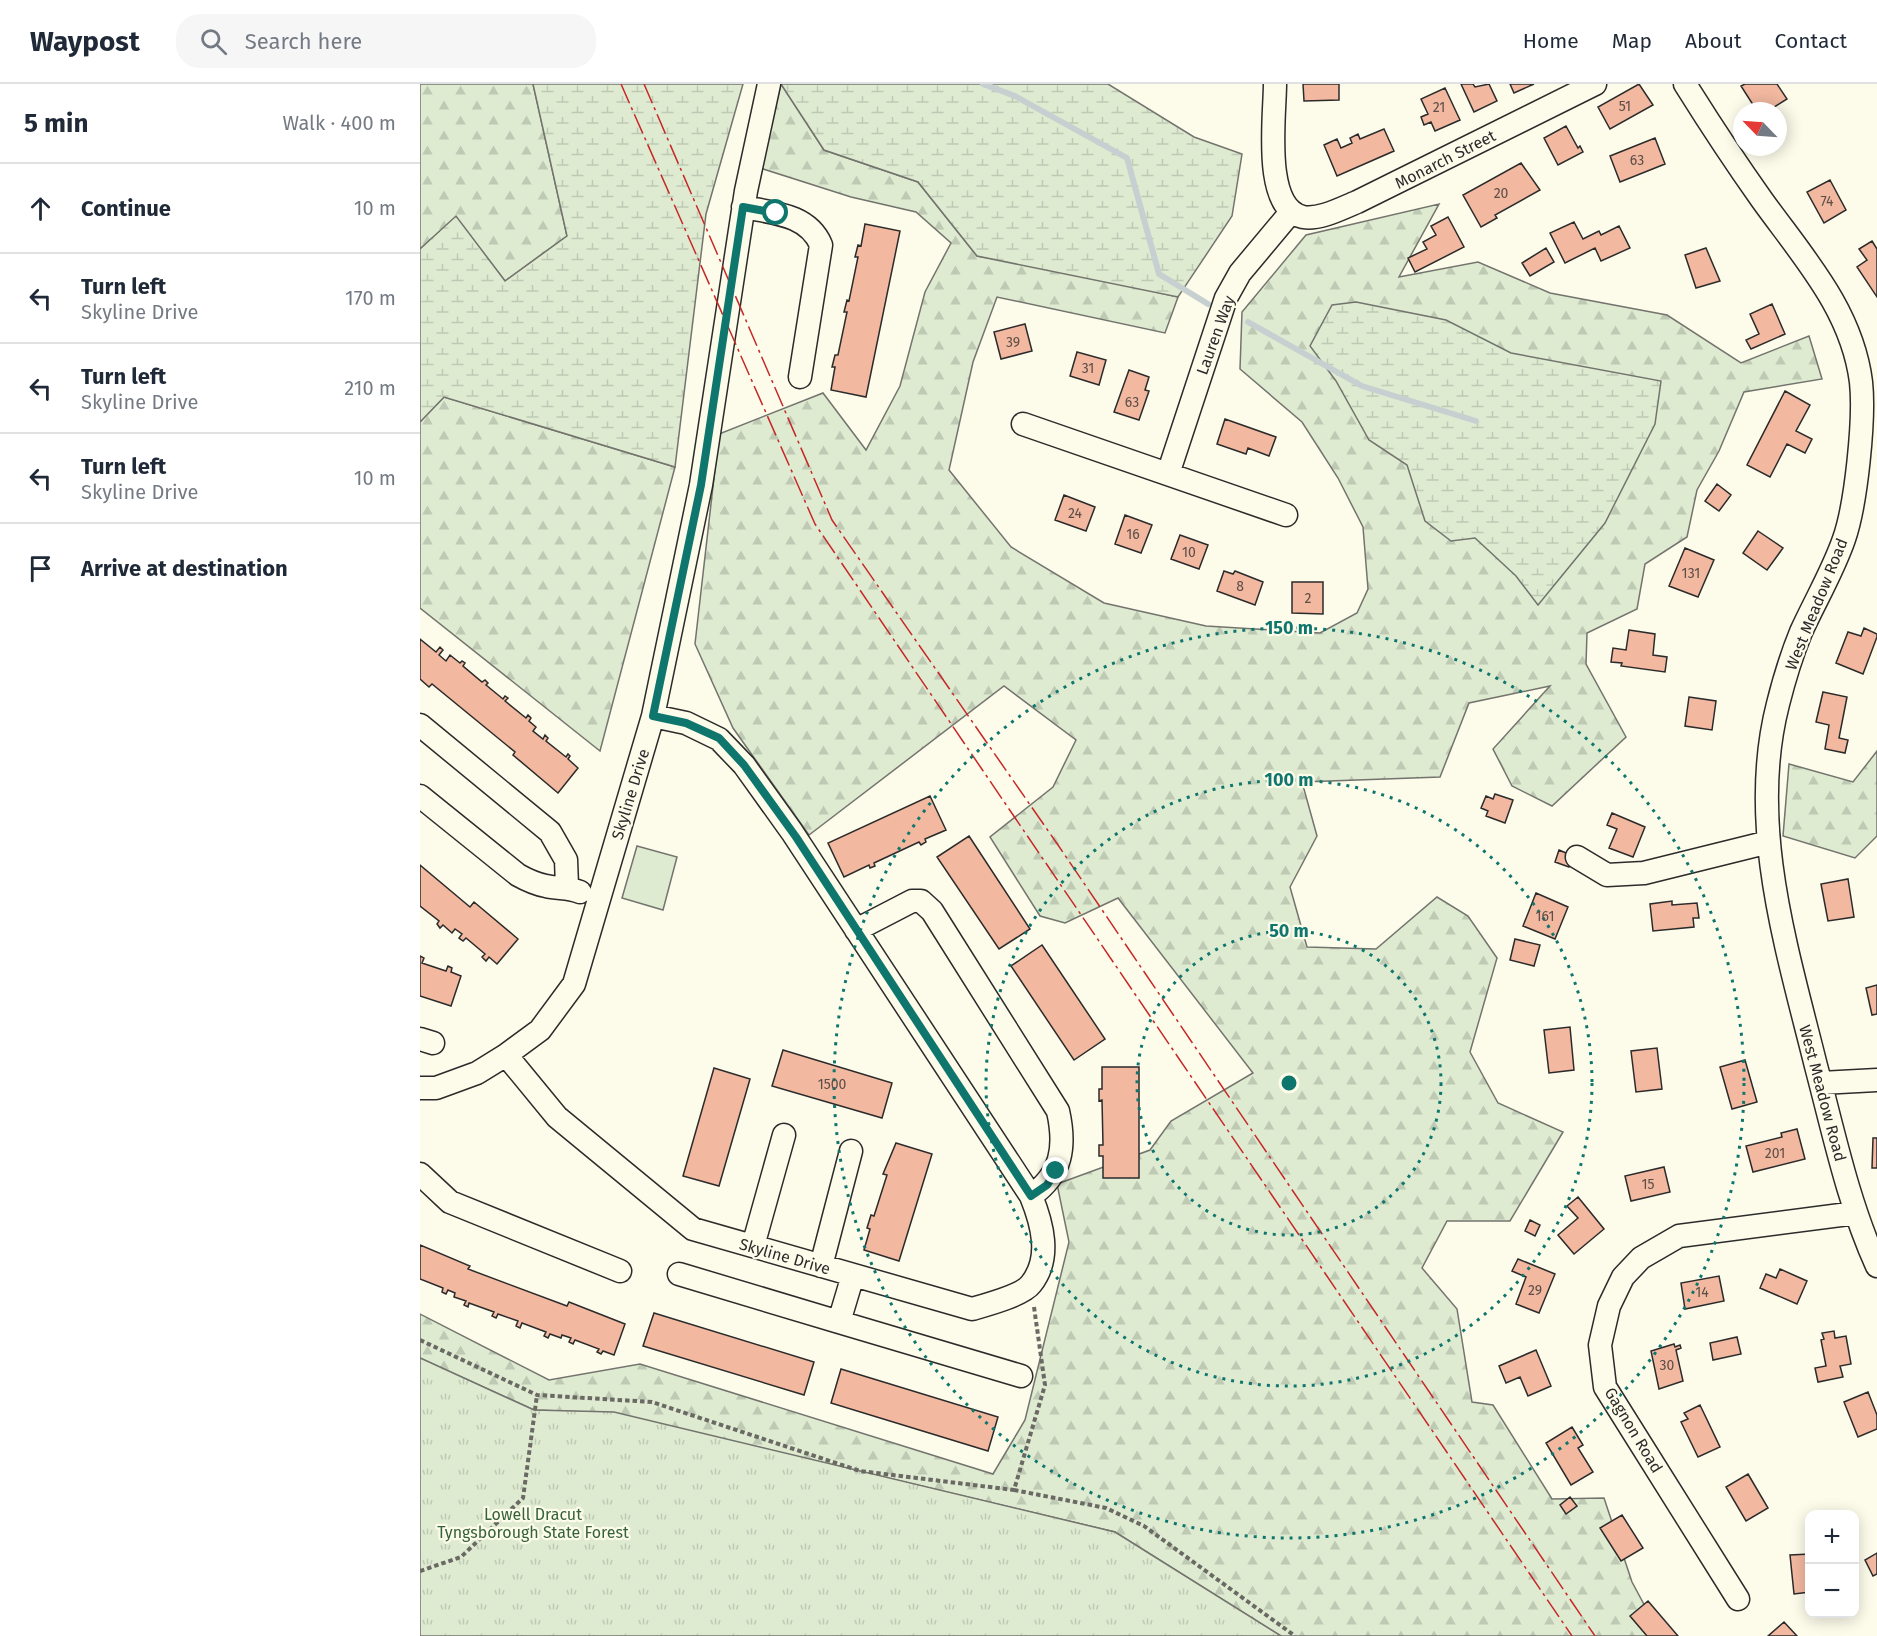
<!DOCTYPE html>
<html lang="en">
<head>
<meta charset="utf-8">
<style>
  body { margin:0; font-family:"Fira Sans",sans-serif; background:#f6f6f7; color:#1f2937 }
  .controls { position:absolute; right:18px; bottom:18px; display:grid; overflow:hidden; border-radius:12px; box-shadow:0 3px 15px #0003 }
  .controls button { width:54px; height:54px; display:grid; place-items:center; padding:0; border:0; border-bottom:2px solid #e0e1e3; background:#fff; color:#1f2937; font:30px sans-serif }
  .compass { position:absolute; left:1313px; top:18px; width:54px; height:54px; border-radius:50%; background:#fff; box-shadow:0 3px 15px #0003; rotate:295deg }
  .stop { position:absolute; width:18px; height:18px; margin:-14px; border:4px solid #0f766e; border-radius:50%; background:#fff }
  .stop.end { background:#0f766e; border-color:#fff; box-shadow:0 2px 6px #0008 }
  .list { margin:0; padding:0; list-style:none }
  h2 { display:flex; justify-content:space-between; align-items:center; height:78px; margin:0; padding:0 24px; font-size:26px }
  h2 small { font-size:20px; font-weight:400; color:#747a83 }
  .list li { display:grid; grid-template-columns:39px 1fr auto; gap:18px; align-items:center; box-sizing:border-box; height:90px; padding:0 24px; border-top:2px solid #e0e1e3 }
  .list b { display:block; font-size:22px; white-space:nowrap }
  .list p { margin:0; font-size:20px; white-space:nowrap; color:#747a83 }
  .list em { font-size:20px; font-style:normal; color:#747a83 }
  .icon { flex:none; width:33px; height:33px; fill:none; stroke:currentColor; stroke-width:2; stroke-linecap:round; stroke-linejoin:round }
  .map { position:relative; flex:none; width:1457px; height:1552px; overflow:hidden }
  header { display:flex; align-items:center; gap:36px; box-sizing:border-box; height:84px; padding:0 30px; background:#fff; border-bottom:2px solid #e0e1e3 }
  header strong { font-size:28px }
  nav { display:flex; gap:33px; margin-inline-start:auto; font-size:21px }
  .search { width:420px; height:54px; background:#f6f6f7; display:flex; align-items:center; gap:15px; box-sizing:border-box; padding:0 21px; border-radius:24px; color:#747a83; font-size:22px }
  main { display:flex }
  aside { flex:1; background:#fff }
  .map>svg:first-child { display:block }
</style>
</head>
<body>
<header>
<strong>Waypost</strong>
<div class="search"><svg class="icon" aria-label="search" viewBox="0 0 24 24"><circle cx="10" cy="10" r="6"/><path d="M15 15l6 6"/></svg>Search here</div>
<nav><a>Home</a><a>Map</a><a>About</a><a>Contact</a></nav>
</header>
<main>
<aside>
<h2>5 min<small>Walk · 400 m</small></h2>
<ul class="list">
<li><svg class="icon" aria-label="ahead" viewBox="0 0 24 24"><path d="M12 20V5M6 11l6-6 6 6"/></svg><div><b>Continue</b></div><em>10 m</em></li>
<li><svg class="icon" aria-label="left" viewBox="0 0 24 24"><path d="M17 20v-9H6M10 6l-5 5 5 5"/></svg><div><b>Turn left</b><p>Skyline Drive</p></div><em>170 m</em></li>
<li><svg class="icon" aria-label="left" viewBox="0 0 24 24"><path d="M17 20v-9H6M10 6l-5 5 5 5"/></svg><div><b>Turn left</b><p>Skyline Drive</p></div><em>210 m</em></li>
<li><svg class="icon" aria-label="left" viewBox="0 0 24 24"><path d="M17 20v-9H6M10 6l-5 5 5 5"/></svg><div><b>Turn left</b><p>Skyline Drive</p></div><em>10 m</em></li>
<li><svg class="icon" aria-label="arrive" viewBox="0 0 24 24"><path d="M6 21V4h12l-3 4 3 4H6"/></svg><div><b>Arrive at destination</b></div></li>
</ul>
</aside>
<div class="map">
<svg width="1457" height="1552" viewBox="0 0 1457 1552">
  <defs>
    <pattern id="forest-firs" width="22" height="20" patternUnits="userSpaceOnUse" patternTransform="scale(1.5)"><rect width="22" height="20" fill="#deebd1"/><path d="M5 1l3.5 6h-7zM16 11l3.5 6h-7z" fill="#bfcab4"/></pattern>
    <pattern id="wetland-marsh" width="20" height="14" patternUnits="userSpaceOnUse" patternTransform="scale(1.5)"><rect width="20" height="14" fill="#deebd1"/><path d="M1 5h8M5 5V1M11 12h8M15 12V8" fill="none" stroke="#bfcab4"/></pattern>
    <pattern id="park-tufts" width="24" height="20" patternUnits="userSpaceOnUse" patternTransform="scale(1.5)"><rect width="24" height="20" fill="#deebd1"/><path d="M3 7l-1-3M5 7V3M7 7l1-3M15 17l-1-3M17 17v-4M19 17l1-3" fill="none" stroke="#bfcab4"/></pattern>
  </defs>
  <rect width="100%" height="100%" fill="#fdfbea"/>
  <!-- grass -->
  <path fill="#deebd1" stroke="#74746e" stroke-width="1.5" d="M217,762L257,773L243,826L202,814Z"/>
  <!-- forest -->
  <path fill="url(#forest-firs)" stroke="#74746e" stroke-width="1.5" d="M0,0H113L147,152L85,197L36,133L0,165Z
    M361,0L404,66L498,98L557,172L636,185L758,213L745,249L577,213L553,278L529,386L591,463L684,519L786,542L900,549L937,529L948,505L943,443L918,394L882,338L820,285L822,228L886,151L1019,120L979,193L1058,178L1130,209L1247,231L1321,279L1389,252L1402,295L1324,308L1299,367L1277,406L1267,453L1225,480L1217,525L1167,549L1166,580L1206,653L1132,722L1092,702L1073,665L1130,602L1049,619L1020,693L882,698L897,752L870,803L887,863L956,865L1017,813L1048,832L1077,874L1050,968L1078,1019L1143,1048L1090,1137H1027L1002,1184L1037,1225L1052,1318L1073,1321L1132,1415L1184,1414L1212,1498L1241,1552H861L695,1448L194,1329L114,1326L0,1274V1230L129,1296L220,1280L573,1390L605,1336L649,1158L637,1100L730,1066L751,1037L833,989L698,814L645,839L620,832L570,753L633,703L656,656L584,602L389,751L313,644L275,560L299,350L403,309L446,366L480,302L505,208L531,159L496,128L431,113L340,84Z
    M24,313L255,383L180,667L0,524V338Z
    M1457,667V752L1435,774L1363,752L1369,680L1433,698Z"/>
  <!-- wetland -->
  <path fill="url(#wetland-marsh)" stroke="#74746e" stroke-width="1.5" d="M113,0H323L286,130L255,383L24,313L0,338V165L36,132L85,197L147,152Z
    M361,0H688L774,53L822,70L812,132L758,213L557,172L498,98L404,66Z
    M936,218L1026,236L1091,269L1241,297L1235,340L1185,439L1118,521L1096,492L1055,454L1031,457L1005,437L987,381L949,356L916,297L890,262L912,221Z"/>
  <!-- park -->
  <path fill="url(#park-tufts)" stroke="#74746e" stroke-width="1.5" d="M0,1274L114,1326L194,1328L695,1448L861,1552H0Z"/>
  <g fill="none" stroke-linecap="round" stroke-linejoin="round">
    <!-- stream -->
    <path stroke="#c7d0d0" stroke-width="6" d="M563,0L595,12L707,74L739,190L788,220
      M828,238L942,302L1056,337"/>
  </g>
  <!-- building -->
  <path fill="#f2b8a0" stroke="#2b2b2b" stroke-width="1.5" d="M883,0H919V16L884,17Z
    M1041,0H1053L1055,3L1069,0L1077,17L1054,28Z
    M1090,0H1114L1094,9Z
    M1219,0L1233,21L1190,45L1178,23Z
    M1325,0H1357L1367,15L1348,27H1337L1321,2Z
    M1025,4L1040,36L1015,47L1011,38L1004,41L1001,33L1008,30L1001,15Z
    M1146,42L1158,64L1160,62L1163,68L1138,81L1124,54Z
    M964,45L974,67L917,92L904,61L917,55L921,64L932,59L930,54L938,50L940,55Z
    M1235,54L1245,80L1200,98L1190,72Z
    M1101,79L1120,106L1075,131L1077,134L1061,143L1043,111Z
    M1410,96L1426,126L1404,139L1387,108Z
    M1028,133L1044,163L995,188L988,174L1007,165L1003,158L1016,151L1011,142Z
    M1154,138L1163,155L1179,147L1181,151L1199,142L1210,164L1181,177L1175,164L1145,179L1130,149Z
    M445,140L480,147L446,313L411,306L415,283H412L415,271H418L427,228H424L427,216L429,217L438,173H435L438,161L441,162Z
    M1452,157L1457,165V213L1437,183L1447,176L1439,165Z
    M1126,164L1134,178L1110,192L1102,179Z
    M1286,164L1300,197L1276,204L1265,171Z
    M1352,220L1365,250L1331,265L1326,256L1339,250L1330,230Z
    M605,240L612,267L581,275L574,248Z
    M657,268L686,276L679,301L650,292Z
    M709,286L729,293L725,306L729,307L719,336L694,328Z
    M1365,307L1390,321L1376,347L1392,355L1385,369L1367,360L1350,393L1327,381Z
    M805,335L856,353L849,372L828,364L826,370L797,360Z
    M1297,400L1311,411L1299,427L1285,417Z
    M644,411L675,423L666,447L635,436Z
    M705,431L732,441L721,469L695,460Z
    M1338,447L1363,464L1347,486L1323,469Z
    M760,451L788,461L779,485L751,475Z
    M1265,464L1294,476L1278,513L1249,502Z
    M804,487L813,490L815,487L843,498L835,521L797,507Z
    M872,498H903V530L872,529Z
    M1444,544L1457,550V553L1443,590L1416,579L1428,548L1441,552Z
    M1209,546L1235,550L1233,571L1247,573L1245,588L1201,582L1202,579L1191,578L1193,564L1206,566Z
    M0,555L16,568L20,563L23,566L19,571L26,577L30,571L40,579L42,577L45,579L43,582L62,598L65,596L68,599L66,601L83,615L85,612L88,614L85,617L106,634L108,631L111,634L109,637L116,643L113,647L123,655L125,651L128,654L126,657L146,673L148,670L150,672L148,675L158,684L138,709L93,671L95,668L12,600L9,603L0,595Z
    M1403,608L1427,613L1419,654L1428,656L1425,669L1405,665L1409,641L1396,638Z
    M1269,613L1296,617L1292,646L1265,642Z
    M1075,710L1093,716L1085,739L1066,732L1068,727L1061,724L1066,712L1073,715Z
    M510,712L526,746L505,755L506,758L501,761L499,758L454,779L455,782L450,784L449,781L424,793L408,759Z
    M1192,729L1225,743L1213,773L1189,764L1197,745L1187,741Z
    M549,752L610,845L579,865L517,773Z
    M1139,766L1153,772L1149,783L1135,778Z
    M0,781L50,823L54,818L98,855L77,880L69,873L66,877L62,873L65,870L46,854L43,857L39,854L42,850L35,845L32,849L23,841L20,844L17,840L19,837L0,822Z
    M1428,795L1434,833L1408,837L1401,800Z
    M1116,809L1148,823L1135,855L1103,842Z
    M1252,817V821L1277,819L1279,834H1273L1274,843L1233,847L1230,820Z
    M1095,855L1120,861L1114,882L1090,876Z
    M622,861L685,955L654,976L591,882Z
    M0,872L4,874L2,879L26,887L28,882L32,884L31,888L41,892L31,922L0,912Z
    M1457,901V930L1452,931L1446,904Z
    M1150,943L1154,986L1129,989L1124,946Z
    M1237,964L1242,1005L1216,1008L1211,967Z
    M363,966L472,999L462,1034L352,1002Z
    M1325,976L1337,1018L1312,1025L1300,983Z
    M682,983H719V1094H683V1072H679V1061H683L682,1016L679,1017V1005H682Z
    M294,984L330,995L299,1102L263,1092Z
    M1377,1045L1385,1075L1333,1088L1326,1062L1362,1053L1361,1049Z
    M1453,1054H1457V1084H1452Z
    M476,1059L512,1070L479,1177L444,1166L450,1145L447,1144L451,1131L454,1132L467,1091L463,1090Z
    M1244,1083L1250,1108L1211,1117L1205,1092Z
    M1158,1113L1184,1145L1154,1170L1138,1151L1158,1134L1147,1122Z
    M1110,1136L1120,1141L1115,1152L1105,1147Z
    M0,1161L50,1182L48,1185L147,1222L149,1218L205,1240L194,1271L183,1267L181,1270L177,1268L179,1265L155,1256L153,1260L149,1258L151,1254L142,1251L141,1254L130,1250L128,1254L124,1252L126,1248L102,1239L100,1244L96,1242L98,1237L78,1230L76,1234L72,1232L74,1228L49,1219L48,1223L44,1221L46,1217L34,1213L35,1209L28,1206L26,1210L22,1208L23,1204L0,1195Z
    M1098,1175L1135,1190L1119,1229L1096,1220L1106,1193L1092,1187Z
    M1360,1185L1387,1197L1377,1220L1340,1204L1346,1190L1356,1194Z
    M1299,1192L1304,1217L1265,1225L1261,1199Z
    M234,1229L394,1278L384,1311L223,1262Z
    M1414,1247L1415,1254L1426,1252L1431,1280L1420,1282L1423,1293L1398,1298L1395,1284L1406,1282L1401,1256L1404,1255L1402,1249Z
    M1317,1253L1321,1270L1293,1276L1290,1259Z
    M1254,1260L1255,1263L1260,1261L1261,1264L1256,1266L1263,1297L1239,1305L1231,1267Z
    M1116,1266L1131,1302L1108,1312L1100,1293L1086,1299L1079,1282Z
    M421,1285L578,1333L568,1367L411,1319Z
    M1448,1308L1457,1331V1345L1438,1353L1424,1318Z
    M1280,1321L1300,1363L1278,1373L1261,1338L1268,1335L1264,1329Z
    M1152,1343L1163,1361L1158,1364L1173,1388L1151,1401L1126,1359Z
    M1328,1390L1348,1424L1326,1437L1306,1403Z
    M1150,1413L1157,1422L1146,1430L1140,1421Z
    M1202,1431L1223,1464L1201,1477L1180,1444Z
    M1457,1469V1490L1453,1492L1445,1476Z
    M1390,1470V1508L1374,1510L1370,1471Z
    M1228,1517L1258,1552H1227L1210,1532Z
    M1364,1538L1377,1552H1348Z"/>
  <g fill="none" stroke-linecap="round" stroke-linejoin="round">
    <!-- minor casing -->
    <g stroke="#2b2b2b" stroke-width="25">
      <path id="minor" d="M855,0C855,32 842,124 883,133C900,136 922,124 937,118L1175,0
        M1265,0C1290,40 1315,78 1342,116C1383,173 1432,226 1441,298C1445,335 1436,421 1424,455C1413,487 1395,517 1381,548C1372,570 1364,596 1358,620C1327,740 1367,865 1396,982C1414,1050 1428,1118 1457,1182
        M323,123C353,129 388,130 401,161L380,293
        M603,340L866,431
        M748,390L806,214L820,189L871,128
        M233,632L266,639L299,655L324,681L372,748L611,1112
        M0,641L130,748L146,776L147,802
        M0,712L98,791C107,796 115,800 126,802C139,805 148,803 160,808
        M1157,773L1187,791L1224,789L1349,758
        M0,955L13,959
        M86,971L137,1033L273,1145L552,1225C566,1221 603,1211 611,1200C632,1174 622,1139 611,1112C642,1090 646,1063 638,1027L512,827L501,817H492L436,846
        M1401,999L1457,996
        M0,1004H16L57,989L86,971L120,946L154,900L233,632L281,401L326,107L349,0
        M0,1090L30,1118L200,1187
        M333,1162L364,1051
        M401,1182L431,1067
        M259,1190L419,1238
        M433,1191L419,1238L601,1292
        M1318,1515L1185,1303L1180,1261L1189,1222L1203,1193L1221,1174L1259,1152L1436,1129"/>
    </g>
    <!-- path -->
    <path stroke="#6a6964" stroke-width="4" stroke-dasharray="4.5 3" stroke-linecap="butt" d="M0,1256L117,1311L232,1318L440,1387L594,1406L625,1301L614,1223
      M594,1406L686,1424L724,1442L875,1552
      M0,1487L41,1473L103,1414L117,1311"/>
    <!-- minor -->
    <use href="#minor" stroke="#fdfbea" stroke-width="22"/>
    <!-- power -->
    <path stroke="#c62828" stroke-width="1.5" stroke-dasharray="21 4.5 3 4.5" stroke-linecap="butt" d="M201,0L395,440L1152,1552
      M224,0L412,436L638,761L1175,1552"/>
  </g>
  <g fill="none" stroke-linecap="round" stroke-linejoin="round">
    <!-- route -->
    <path stroke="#0f766e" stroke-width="8" d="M356,129L323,123L281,401L233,632L266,639L299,654L324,681L376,753L611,1112L627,1101L636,1087"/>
  </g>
  <!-- distance rings -->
  <g fill="none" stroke="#0f766e" stroke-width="3" stroke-dasharray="3 6">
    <circle cx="869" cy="999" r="152"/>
    <circle cx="869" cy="999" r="303"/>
    <circle cx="869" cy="999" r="455"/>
  </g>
  <g text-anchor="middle" stroke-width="4.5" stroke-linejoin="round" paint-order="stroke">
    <!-- number labels -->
    <g font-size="14" fill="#5d4e48">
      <text x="1205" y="27">51</text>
      <text x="1019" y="28">21</text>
      <text x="1217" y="81">63</text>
      <text x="1081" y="114">20</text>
      <text x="1407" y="122">74</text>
      <text x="593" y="263">39</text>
      <text x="668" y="289">31</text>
      <text x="712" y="323">63</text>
      <text x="655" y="434">24</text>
      <text x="713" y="455">16</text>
      <text x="769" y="473">10</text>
      <text x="1271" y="494">131</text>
      <text x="820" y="507">8</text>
      <text x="888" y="519">2</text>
      <text x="1125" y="837">161</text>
      <text x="412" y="1005">1500</text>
      <text x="1355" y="1074">201</text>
      <text x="1228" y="1105">15</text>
      <text x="1115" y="1211">29</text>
      <text x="1282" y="1213">14</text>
      <text x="1247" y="1286">30</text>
    </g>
    <!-- street labels -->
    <g font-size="16" fill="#2b2b2b" stroke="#fdfbea">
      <text transform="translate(1025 75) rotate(-27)" y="6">Monarch Street</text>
      <text transform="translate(795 251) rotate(-70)" y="6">Lauren Way</text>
      <text transform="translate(1396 520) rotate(-68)" y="6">West Meadow Road</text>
      <text transform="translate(210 710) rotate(-73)" y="6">Skyline Drive</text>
      <text transform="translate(1403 1009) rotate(75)" y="6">West Meadow Road</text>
      <text transform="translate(365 1172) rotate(16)" y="6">Skyline Drive</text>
      <text transform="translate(1214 1346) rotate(59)" y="6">Gagnon Road</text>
    </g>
    <!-- park labels -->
    <g font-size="16" fill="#34623c" stroke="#fdfbea">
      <text x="113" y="1436">Lowell Dracut<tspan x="113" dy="18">Tyngsborough State Forest</tspan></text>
    </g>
  </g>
  <circle cx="869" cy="999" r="9" fill="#0f766e" stroke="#fdfbea" stroke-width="3"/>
  <g font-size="18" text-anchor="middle" font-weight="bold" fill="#0f766e" stroke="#fdfbea" stroke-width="4.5" stroke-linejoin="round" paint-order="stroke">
    <text x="869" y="550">150 m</text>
    <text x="869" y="702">100 m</text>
    <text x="869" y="853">50 m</text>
  </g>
</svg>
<div class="controls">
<button>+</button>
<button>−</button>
</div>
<svg class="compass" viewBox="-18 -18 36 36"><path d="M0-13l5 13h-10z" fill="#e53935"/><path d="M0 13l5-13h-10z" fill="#747a83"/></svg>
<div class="stop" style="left:356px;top:129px"></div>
<div class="stop end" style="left:636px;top:1087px"></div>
</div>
</main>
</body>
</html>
